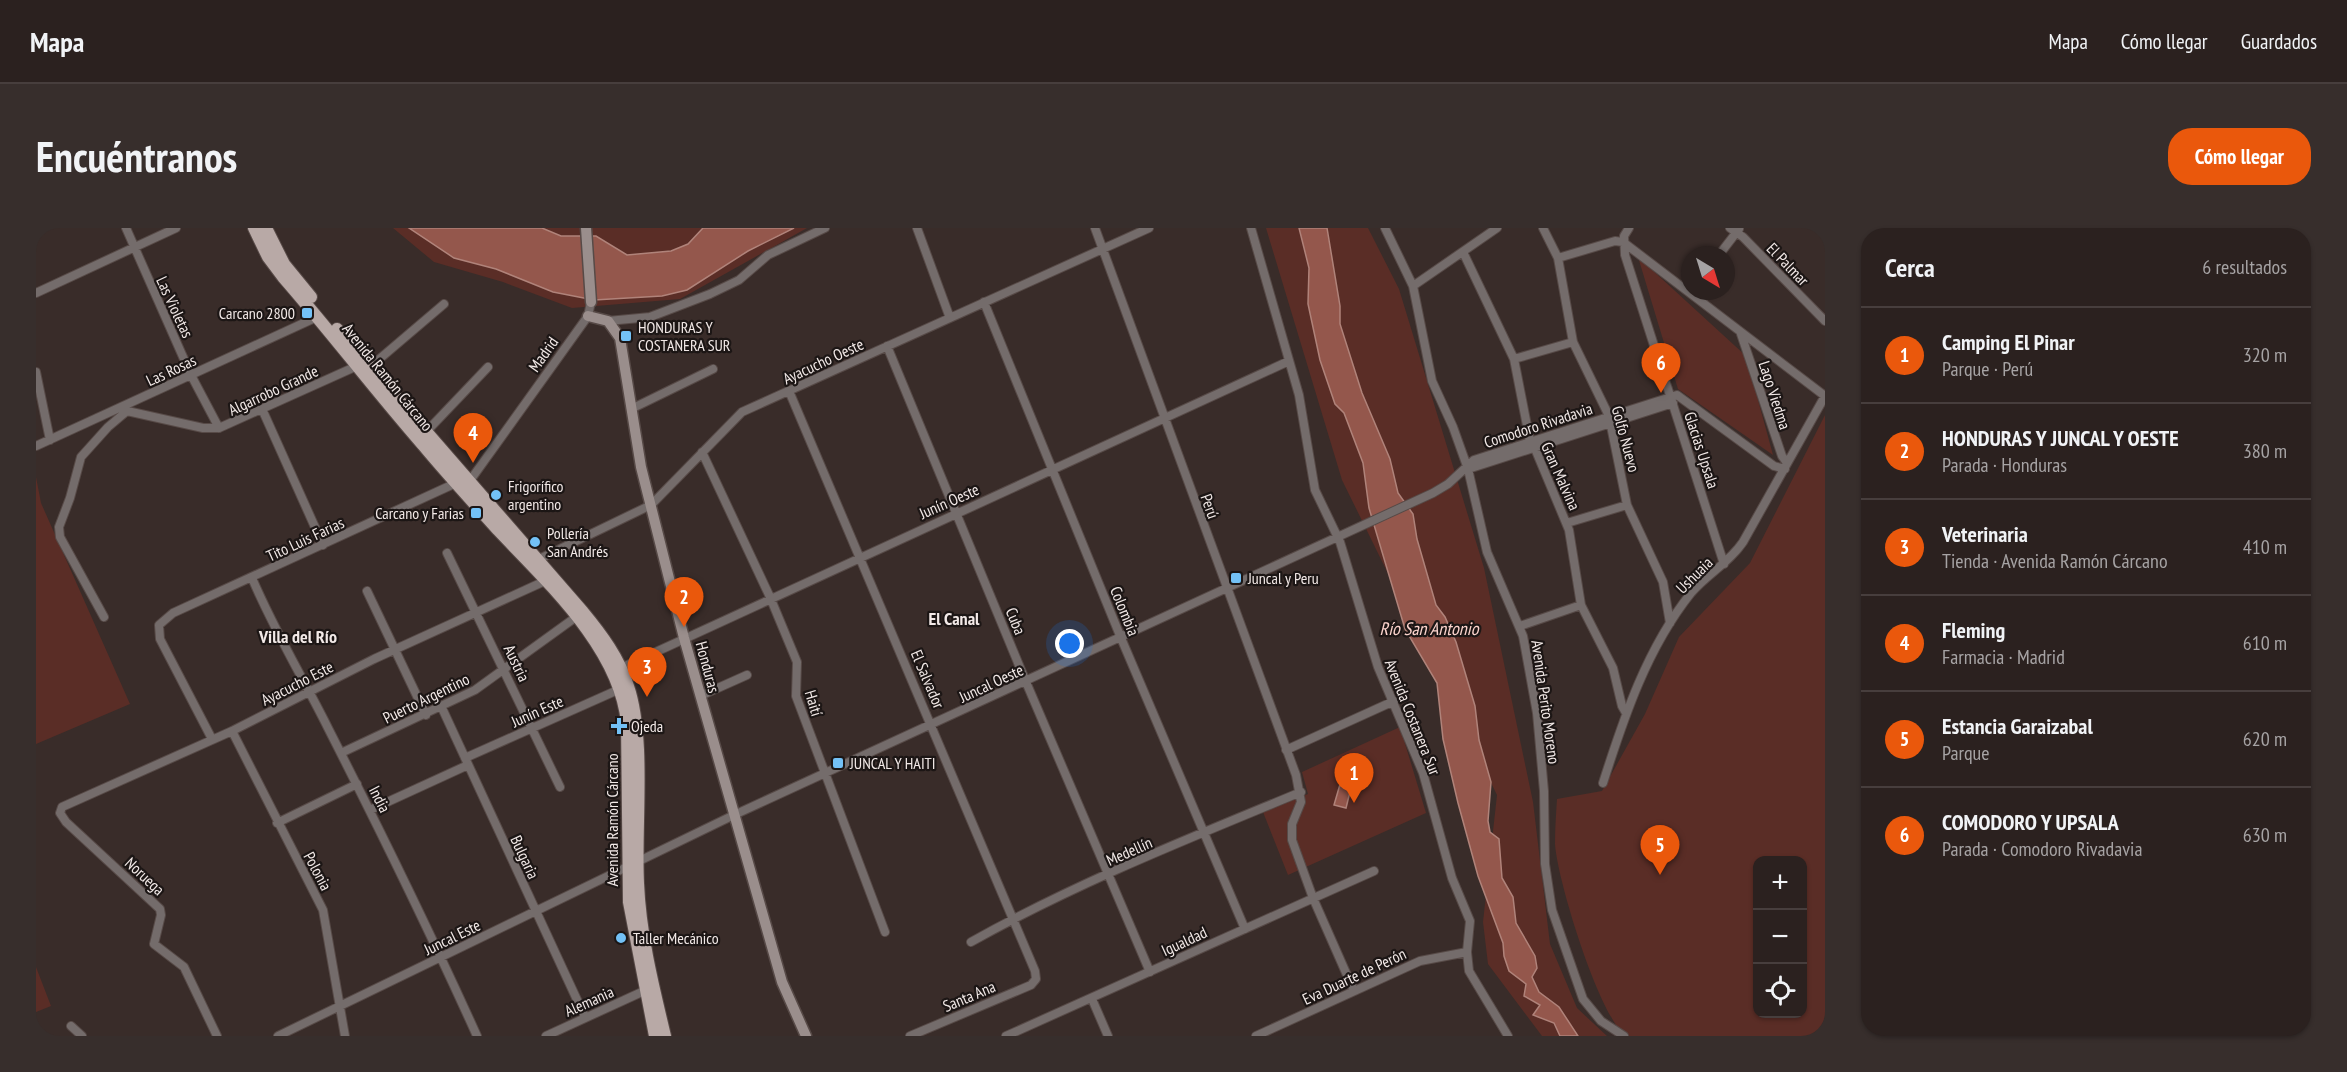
<!DOCTYPE html>
<html lang="es">
<head>
<meta charset="utf-8">
<style>
  body { margin:0; font-family:"PT Sans Narrow",sans-serif; background:#372e2c; color:#f1f3f6 }
  .controls { position:absolute; right:18px; bottom:18px; display:grid; overflow:hidden; border-radius:12px; box-shadow:0 2px 4px #0004 }
  .controls button { width:54px; height:54px; display:grid; place-items:center; padding:0; border:0; border-bottom:2px solid #473e3d; background:#2b211f; color:#f1f3f6; font:30px sans-serif }
  .compass { position:absolute; left:1645px; top:18px; width:54px; height:54px; border-radius:50%; background:#2b211f; box-shadow:0 2px 4px #0004; rotate:142deg }
  .you { position:absolute; left:1034px; top:416px; width:21px; height:21px; margin:-15px; border:4px solid #fff; border-radius:50%; background:#1a73e8; box-shadow:0 0 0 9px #1a73e833 }
  .badge { display:grid; place-items:center; width:39px; height:39px; border-radius:50%; background:#ea580c; color:#fff; font-size:20px; font-weight:700 }
  .pin { position:absolute; translate:-50% -50px; filter:drop-shadow(0 2px 3px #0008) }
  .pin::after { content:''; position:absolute; top:32px; width:21px; height:18px; background:inherit; clip-path:polygon(0 0,100% 0,50% 100%) }
  .list { margin:0; padding:0; list-style:none }
  h2 { display:flex; justify-content:space-between; align-items:center; height:78px; margin:0; padding:0 24px; font-size:26px }
  h2 small { font-size:20px; font-weight:400; color:#a6a3a4 }
  .list li { display:grid; grid-template-columns:39px 1fr auto; gap:18px; align-items:center; box-sizing:border-box; height:96px; padding:0 24px; border-top:2px solid #473e3d }
  .list b { display:block; font-size:22px; white-space:nowrap }
  .list p { margin:0; font-size:20px; white-space:nowrap; color:#a6a3a4 }
  .list em { font-size:20px; font-style:normal; color:#a6a3a4 }
  .icon { flex:none; width:33px; height:33px; fill:none; stroke:currentColor; stroke-width:2; stroke-linecap:round; stroke-linejoin:round }
  .map { position:relative; flex:none; width:1789px; height:808px; overflow:hidden; border-radius:24px }
  header { display:flex; align-items:center; gap:36px; box-sizing:border-box; height:84px; padding:0 30px; background:#2b211f; border-bottom:2px solid #473e3d }
  header strong { font-size:28px }
  nav { display:flex; gap:33px; margin-inline-start:auto; font-size:21px }
  .intro { display:flex; align-items:center; justify-content:space-between; box-sizing:border-box; height:144px; padding:0 36px }
  h1 { margin:0; font-size:42px }
  .button { padding:15px 27px; border-radius:24px; background:#ea580c; color:#fff; font-size:21px; font-weight:700 }
  main { display:flex; gap:36px; padding:0 36px }
  aside { flex:1; background:#2b211f; border-radius:24px; box-shadow:0 2px 4px #0004 }
  .map>svg:first-child { display:block }
</style>
</head>
<body>
<header>
<strong>Mapa</strong>
<nav><a>Mapa</a><a>Cómo llegar</a><a>Guardados</a></nav>
</header>
<div class="intro"><h1>Encuéntranos</h1><a class="button">Cómo llegar</a></div>
<main>
<div class="map">
<svg width="1789" height="808" viewBox="0 0 1789 808">
  <rect width="100%" height="100%" fill="#392c29"/>
  <!-- green -->
  <path fill="#5a2d26" fill-rule="evenodd" d="M357,0H771L644,71L536,80L467,54L398,34Z
    M1230,0H1332L1363,61L1448,340L1497,574L1514,716L1541,780L1571,808H1506L1452,736L1447,694L1461,567L1306,252Z
    M1602,29L1710,128L1737,227L1642,161Z
    M1789,187V808H1590C1563,789 1521,651 1519,616C1519,601 1520,586 1521,571L1566,563L1609,486L1643,409L1714,335ZM1722,632H1766V786H1722Z
    M0,249L5,275L94,476L0,516Z
    M1364,499L1390,585L1252,647L1227,584L1272,566L1266,544Z
    M0,739L15,778L0,784Z"/>
  <!-- water -->
  <path fill="#94574c" stroke="#b0837a" stroke-width="1.5" d="M373,0H506L525,8H560L591,27L635,23L652,16L667,0H758L712,23L651,62L626,68L558,72L517,64L460,41L418,30Z
    M1263,0H1291L1304,78V96L1326,165L1354,231L1362,265L1377,286L1381,311L1400,377L1409,389L1420,414L1439,478L1443,512L1455,554L1452,593L1454,604L1463,611L1466,650L1477,669L1480,695L1499,728L1501,740L1496,749L1503,764L1523,779L1542,808H1524L1518,795L1497,787L1504,777L1488,768L1490,756L1473,743L1468,728L1467,715L1442,648L1422,575L1407,511L1401,455L1369,401L1333,280L1327,235L1308,185L1299,176L1284,132L1272,76L1273,40Z
    M1305,553L1316,556L1310,580L1298,577Z"/>
  <g fill="none" stroke-linecap="round" stroke-linejoin="round">
    <!-- minor casing -->
    <g stroke="#574a47" stroke-width="10">
      <path id="minor" d="M90,0L155,147L183,200
        M881,0L914,90
        M1059,0L1260,547L1265,574L1256,596V612L1277,670L1318,763
        M1215,0L1263,167L1279,262L1304,314L1342,439L1387,545L1416,650L1434,693L1431,724L1433,743L1472,808
        M1349,0L1377,58L1396,153L1417,199L1432,241L1451,324L1487,408L1501,485L1508,563L1509,636L1516,682L1547,771L1565,793L1588,808
        M1507,0L1522,30L1537,114L1573,188L1591,277L1627,354L1634,395
        M1593,0L1588,8L1589,27L1688,336
        M1694,0L1707,9L1789,93
        M1427,24L1478,131L1494,213L1500,223L1533,302L1545,377L1577,440L1586,478L1590,485
        M1683,27L1703,1
        M1522,30L1579,13L1587,14L1789,168
        M1377,58L1461,0
        M0,65L140,0
        M948,74L1085,410L1209,701
        M572,93L614,89L674,66L703,52L732,27L789,0
        M1705,106L1746,228L1751,235
        M851,118L990,454L1114,744
        M1478,131L1537,114
        M334,139L408,76
        M0,144L14,212
        M753,163L999,743L1000,751L995,757L874,808
        M226,181L287,317
        M595,181L677,141
        M91,183L167,200H183L321,138
        M390,204L452,139
        M0,218L281,89
        M666,224L734,369L761,434L760,468L849,704
        M1429,242L1637,175
        M1531,295L1591,277
        M411,325L524,559
        M501,332L615,277L706,184L1113,0
        M216,350C238,402 267,450 292,500C344,602 394,704 441,808
        M331,363L390,487
        M68,389L24,309L23,299L34,270L45,229L72,199L91,183
        M1484,398L1545,377
        M585,440L1253,133
        M664,468L711,447
        M406,480L549,789
        M196,503L287,682L309,808
        M176,511L124,411L123,397L137,385L420,255L433,254L552,88L555,74
        M1250,522L1358,473
        M305,525L439,462L540,389
        M429,530L584,461
        M1567,555C1588,489 1611,420 1655,365C1671,346 1693,335 1707,314L1789,168
        M334,582L432,537
        M241,595L321,556
        M935,714C1040,655 1154,610 1265,564
        M1056,771L1072,808
        M35,798L46,808
        M181,808L148,739L118,716L125,687L124,681L30,594L24,585L26,579L196,503L338,431L509,353
        M242,808L698,587L1397,265L1412,256L1438,232L1641,167L1738,238L1749,241
        M510,808L608,763
        M970,808L1338,643
        M1220,808L1384,733L1431,724"/>
    </g>
    <!-- secondary casing -->
    <g stroke="#574a47" stroke-width="13">
      <path id="secondary" d="M550,0L555,74
        M552,88L572,93L584,110L605,239L648,410L746,754L770,808"/>
    </g>
    <!-- primary casing -->
    <g stroke="#574a47" stroke-width="14">
      <path id="primary" d="M218,0L232,29L247,49C295,104 339,162 387,217C411,246 437,274 462,302C511,354 584,420 591,495L593,674L619,808
        M230,0L248,36L275,69
        M301,101L547,384C566,407 583,430 592,458C610,512 599,597 602,655C604,706 617,758 629,808"/>
    </g>
    <!-- minor -->
    <use href="#minor" stroke="#746c6b" stroke-width="8"/>
    <!-- secondary -->
    <use href="#secondary" stroke="#9a8e8c" stroke-width="10"/>
    <!-- primary -->
    <use href="#primary" stroke="#b8a9a6" stroke-width="12"/>
  </g>
  <!-- markers -->
  <g fill="#73c1f6" stroke="#1c1615" stroke-width="2">
    <rect x="265" y="79" width="12" height="12" rx="3"/>
    <rect x="584" y="102" width="12" height="12" rx="3"/>
    <circle cx="460" cy="267" r="6"/>
    <rect x="434" y="279" width="12" height="12" rx="3"/>
    <circle cx="499" cy="314" r="6"/>
    <rect x="1194" y="344" width="12" height="12" rx="3"/>
    <path d="M580 489h6v6h6v6h-6v6h-6v-6h-6v-6h6z"/>
    <rect x="796" y="529" width="12" height="12" rx="3"/>
    <circle cx="585" cy="710" r="6"/>
  </g>
  <g text-anchor="middle" stroke-width="4.5" stroke-linejoin="round" paint-order="stroke">
    <!-- street labels -->
    <g font-size="16" fill="#f2e9e7" stroke="#1c1615">
      <text transform="translate(1752 36) rotate(46)" y="6">El Palmar</text>
      <text transform="translate(139 79) rotate(65)" y="6">Las Violetas</text>
      <text transform="translate(507 126) rotate(-55)" y="6">Madrid</text>
      <text transform="translate(787 133) rotate(-25)" y="6">Ayacucho Oeste</text>
      <text transform="translate(135 142) rotate(-25)" y="6">Las Rosas</text>
      <text transform="translate(352 149) rotate(51)" y="6">Avenida Ramón Cárcano</text>
      <text transform="translate(237 162) rotate(-25)" y="6">Algarrobo Grande</text>
      <text transform="translate(1739 167) rotate(72)" y="6">Lago Viedma</text>
      <text transform="translate(1502 197) rotate(-18)" y="6">Comodoro Rivadavia</text>
      <text transform="translate(1590 211) rotate(75)" y="6">Golfo Nuevo</text>
      <text transform="translate(1666 222) rotate(72)" y="6">Glacias Upsala</text>
      <text transform="translate(1525 248) rotate(66)" y="6">Gran Malvina</text>
      <text transform="translate(913 273) rotate(-24)" y="6">Junín Oeste</text>
      <text transform="translate(1174 278) rotate(70)" y="6">Perú</text>
      <text transform="translate(269 311) rotate(-25)" y="6">Tito Luis Farias</text>
      <text transform="translate(1658 347) rotate(-45)" y="6">Ushuaia</text>
      <text transform="translate(1089 383) rotate(68)" y="6">Colombia</text>
      <text transform="translate(980 393) rotate(68)" y="6">Cuba</text>
      <text transform="translate(481 435) rotate(64)" y="6">Austria</text>
      <text transform="translate(672 439) rotate(75)" y="6">Honduras</text>
      <text transform="translate(892 451) rotate(67)" y="6">El Salvador</text>
      <text transform="translate(261 455) rotate(-27)" y="6">Ayacucho Este</text>
      <text transform="translate(955 455) rotate(-25)" y="6">Juncal Oeste</text>
      <text transform="translate(390 470) rotate(-26)" y="6">Puerto Argentino</text>
      <text transform="translate(1510 474) rotate(82)" y="6">Avenida Perito Moreno</text>
      <text transform="translate(778 475) rotate(73)" y="6">Haití</text>
      <text transform="translate(501 483) rotate(-24)" y="6">Junín Este</text>
      <text transform="translate(1377 489) rotate(68)" y="6">Avenida Costanera Sur</text>
      <text transform="translate(344 571) rotate(63)" y="6">India</text>
      <text transform="translate(576 592) rotate(-90)" y="6">Avenida Ramón Cárcano</text>
      <text transform="translate(1093 623) rotate(-24)" y="6">Medellín</text>
      <text transform="translate(489 629) rotate(65)" y="6">Bulgaria</text>
      <text transform="translate(282 643) rotate(62)" y="6">Polonia</text>
      <text transform="translate(109 648) rotate(43)" y="6">Noruega</text>
      <text transform="translate(416 709) rotate(-26)" y="6">Juncal Este</text>
      <text transform="translate(1148 713) rotate(-25)" y="6">Igualdad</text>
      <text transform="translate(1318 748) rotate(-25)" y="6">Eva Duarte de Perón</text>
      <text transform="translate(933 768) rotate(-23)" y="6">Santa Ana</text>
      <text transform="translate(553 773) rotate(-24)" y="6">Alemania</text>
    </g>
    <!-- poi labels -->
    <g font-size="16" fill="#f2e9e7" stroke="#1c1615" text-anchor="start">
      <text x="259" y="91" text-anchor="end">Carcano 2800</text>
      <text x="602" y="105">HONDURAS Y<tspan x="602" dy="18">COSTANERA SUR</tspan></text>
      <text x="472" y="264">Frigorífico<tspan x="472" dy="18">argentino</tspan></text>
      <text x="428" y="291" text-anchor="end">Carcano y Farias</text>
      <text x="511" y="311">Pollería<tspan x="511" dy="18">San Andrés</tspan></text>
      <text x="1212" y="356">Juncal y Peru</text>
      <text x="595" y="504">Ojeda</text>
      <text x="814" y="541">JUNCAL Y HAITI</text>
      <text x="597" y="716">Taller Mecánico</text>
    </g>
    <!-- neighbourhood labels -->
    <g font-size="18" font-weight="bold" fill="#f2e9e7" stroke="#1c1615">
      <text x="918" y="397">El Canal</text>
      <text x="262" y="415">Villa del Río</text>
    </g>
    <!-- water labels -->
    <g font-size="18" font-style="italic" fill="#fcd4cd" stroke="#1c1615">
      <text x="1393" y="407">Río San Antonio</text>
    </g>
  </g>
</svg>
<div class="controls">
<button>+</button>
<button>−</button>
<button><svg class="icon" aria-label="locate" viewBox="0 0 24 24"><circle cx="12" cy="12" r="6"/><path d="M12 2v4M12 18v4M2 12h4M18 12h4"/></svg></button>
</div>
<svg class="compass" viewBox="-18 -18 36 36"><path d="M0-13l5 13h-10z" fill="#e53935"/><path d="M0 13l5-13h-10z" fill="#a6a3a4"/></svg>
<div class="you"></div>
<div class="pin badge" style="left:1318px;top:575px">1</div>
<div class="pin badge" style="left:648px;top:399px">2</div>
<div class="pin badge" style="left:611px;top:469px">3</div>
<div class="pin badge" style="left:437px;top:235px">4</div>
<div class="pin badge" style="left:1624px;top:647px">5</div>
<div class="pin badge" style="left:1625px;top:165px">6</div>
</div>
<aside>
<h2>Cerca<small>6 resultados</small></h2>
<ul class="list">
<li><span class="badge">1</span><div><b>Camping El Pinar</b><p>Parque · Perú</p></div><em>320 m</em></li>
<li><span class="badge">2</span><div><b>HONDURAS Y JUNCAL Y OESTE</b><p>Parada · Honduras</p></div><em>380 m</em></li>
<li><span class="badge">3</span><div><b>Veterinaria</b><p>Tienda · Avenida Ramón Cárcano</p></div><em>410 m</em></li>
<li><span class="badge">4</span><div><b>Fleming</b><p>Farmacia · Madrid</p></div><em>610 m</em></li>
<li><span class="badge">5</span><div><b>Estancia Garaizabal</b><p>Parque</p></div><em>620 m</em></li>
<li><span class="badge">6</span><div><b>COMODORO Y UPSALA</b><p>Parada · Comodoro Rivadavia</p></div><em>630 m</em></li>
</ul>
</aside>
</main>
</body>
</html>
